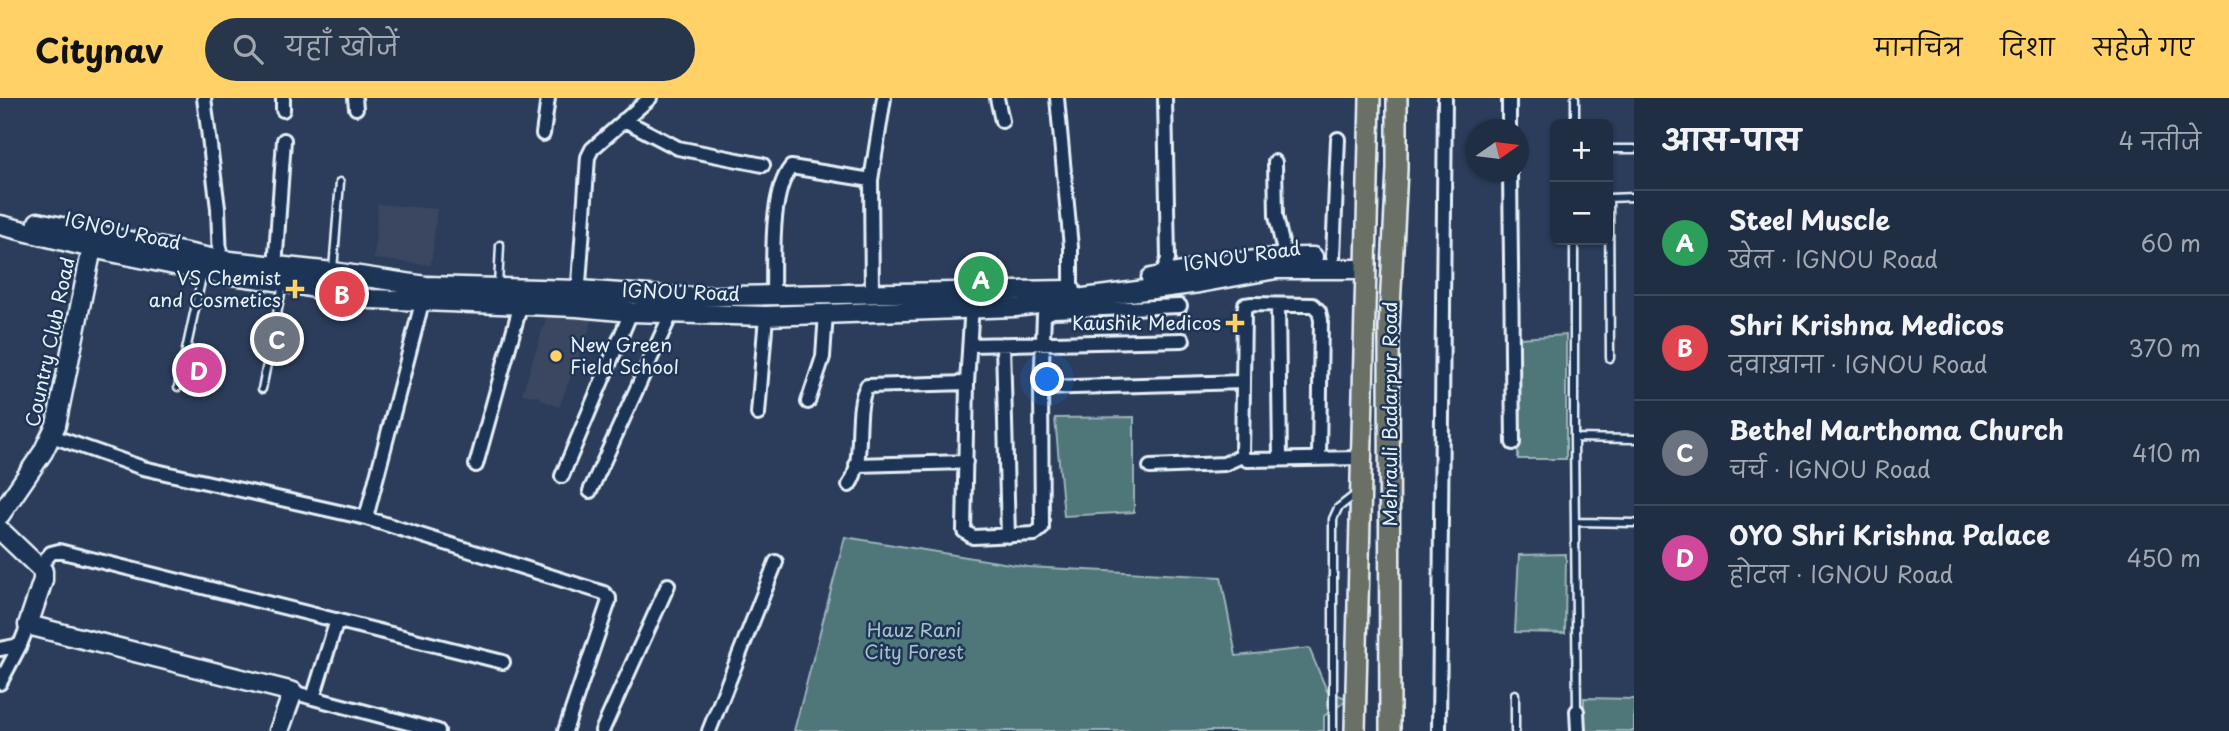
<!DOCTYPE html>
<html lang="hi">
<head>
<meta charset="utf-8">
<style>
  body { margin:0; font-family:"Playpen Sans","Playpen Sans Deva",sans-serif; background:#28364b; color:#f1f3f6 }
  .controls { position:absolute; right:21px; top:21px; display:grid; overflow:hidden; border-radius:10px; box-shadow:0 2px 5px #0004 }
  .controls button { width:63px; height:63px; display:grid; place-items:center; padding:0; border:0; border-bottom:2px solid #3d4a5d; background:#202e44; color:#f1f3f6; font:35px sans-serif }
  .compass { position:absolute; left:1466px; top:21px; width:63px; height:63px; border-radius:50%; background:#202e44; box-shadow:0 2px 5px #0004; rotate:76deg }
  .you { position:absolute; left:1048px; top:282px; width:24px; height:24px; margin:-18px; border:5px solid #fff; border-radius:50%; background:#1a73e8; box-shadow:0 0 0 10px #1a73e833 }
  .badge { display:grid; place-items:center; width:46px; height:46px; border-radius:50%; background:#ffd166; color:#fff; font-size:23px; font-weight:700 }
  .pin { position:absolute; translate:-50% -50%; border:4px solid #fff; box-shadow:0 2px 7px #0006 }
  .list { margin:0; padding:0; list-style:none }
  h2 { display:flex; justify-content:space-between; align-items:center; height:91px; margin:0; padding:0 28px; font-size:30px }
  h2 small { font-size:23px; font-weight:400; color:#a2a8b2 }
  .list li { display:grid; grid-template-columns:46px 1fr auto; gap:21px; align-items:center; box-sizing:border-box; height:105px; padding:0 28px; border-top:2px solid #3d4a5d }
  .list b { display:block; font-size:26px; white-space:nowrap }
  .list p { margin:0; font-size:23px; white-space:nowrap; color:#a2a8b2 }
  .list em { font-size:23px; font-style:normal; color:#a2a8b2 }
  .icon { flex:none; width:38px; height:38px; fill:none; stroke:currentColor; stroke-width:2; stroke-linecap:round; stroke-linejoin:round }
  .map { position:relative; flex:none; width:1634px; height:633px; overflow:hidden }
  header { display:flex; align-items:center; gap:42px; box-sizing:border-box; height:98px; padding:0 35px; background:#ffd166; color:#111 }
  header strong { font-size:33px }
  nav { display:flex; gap:38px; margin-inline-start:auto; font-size:24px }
  .search { width:490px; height:63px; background:#28364b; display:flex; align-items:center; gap:18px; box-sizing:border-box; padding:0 24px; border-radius:38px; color:#a2a8b2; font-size:26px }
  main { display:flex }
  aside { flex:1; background:#202e44 }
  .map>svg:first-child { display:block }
</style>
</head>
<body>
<header>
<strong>Citynav</strong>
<div class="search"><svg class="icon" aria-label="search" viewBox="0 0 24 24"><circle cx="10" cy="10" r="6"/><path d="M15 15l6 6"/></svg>यहाँ खोजें</div>
<nav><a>मानचित्र</a><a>दिशा</a><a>सहेजे गए</a></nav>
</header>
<main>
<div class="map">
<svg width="1634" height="633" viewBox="0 0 1634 633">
  <rect width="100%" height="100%" fill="#2b3d5b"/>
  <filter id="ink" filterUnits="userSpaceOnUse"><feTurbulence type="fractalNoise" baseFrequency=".0143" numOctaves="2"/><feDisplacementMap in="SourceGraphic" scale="14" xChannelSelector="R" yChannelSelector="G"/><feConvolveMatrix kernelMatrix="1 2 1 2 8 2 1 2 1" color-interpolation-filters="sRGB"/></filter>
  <g filter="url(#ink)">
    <!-- built -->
    <path fill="#3b4760" d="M378,106L437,111L431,167L374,161Z
      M549,212L570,214L593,221L559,309L541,302V299L522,296Z"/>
    <!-- green -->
    <path fill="#507678" stroke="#9cb4b8" stroke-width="2" d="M1566,237V361H1518L1520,240Z
      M1134,319V414L1064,418L1055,320Z
      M845,439L1028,469L1221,479L1236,558L1309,550L1327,593L1349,601L1324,618V633H794Z
      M1566,456L1565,535L1515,534L1519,457Z
      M1584,600L1634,601V633H1584Z"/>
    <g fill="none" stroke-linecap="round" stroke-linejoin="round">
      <!-- lane casing -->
      <g stroke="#e8f1f8" stroke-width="11">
        <path id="lane" d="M1575,26V0
          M1608,51H1634
          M1608,100L1634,99
          M1609,100L1610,260
          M1574,142V340L1577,612
          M333,172L340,84
          M498,188L500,147
          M178,289L203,174
          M262,291L283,186
          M1574,340L1634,341
          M1576,424L1634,425
          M1515,596V633
          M1333,633V421L1338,410L1356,396"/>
      </g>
      <!-- street casing -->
      <g stroke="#e8f1f8" stroke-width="18">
        <path id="street" d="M204,0L218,110L220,162
          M283,0V12
          M355,0L356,10
          M997,0L1002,23
          M1057,0L1071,149V192
          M1509,0V32
          M624,22L678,50L763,67
          M543,36L548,0
          M1275,64L1276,118L1285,158
          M1510,74L1513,345
          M1333,159L1338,41
          M275,170L284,42
          M1162,178L1168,161L1165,0
          M773,197C774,163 769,96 791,69L871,82
          M872,197L871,82L884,0
          M578,200L588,59L592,51L650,0
          M972,206L967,285L964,433L973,439L1035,436L1042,430L1041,290L1044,217L1053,213L1180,208
          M1278,207L1280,360
          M1003,246L1008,438
          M970,247L1183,242
          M1041,290L1243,284
          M808,304L823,259L826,215
          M758,316L766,218
          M52,338L143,370L366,420L604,495L609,500V503L565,633
          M1242,358L1244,214L1245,207L1252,206L1313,207L1319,213L1321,222L1319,359
          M476,367L522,202
          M856,367L966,364
          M1150,369L1224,366L1242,358L1247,362L1361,360
          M562,378L631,214
          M849,387C866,364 853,312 867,288L967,285
          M590,393L672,214
          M366,420L424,197
          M39,469L51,455L59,453L503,564
          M0,551L20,547
          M0,585L20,547L28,527
          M293,594L313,600L337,522
          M313,600L438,633
          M1577,613L1578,633
          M602,633L668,487
          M709,633L776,464
          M1439,633L1445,0"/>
      </g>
      <!-- secondary casing -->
      <g stroke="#e8f1f8" stroke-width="23">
        <path id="secondary" d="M38,124L220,162L333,174L426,188L579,192L676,199L1071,192
          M0,127L92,150L203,173L283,184L371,201L577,209L631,214L766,218L1015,209L1199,185L1276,171H1365
          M1151,180C1205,170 1258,158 1313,159
          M0,417L43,354L56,327L92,150
          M0,432L43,473V482L28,527L293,594L279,633"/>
      </g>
      <!-- primary casing -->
      <g stroke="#e8f1f8" stroke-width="24">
        <path id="primary" d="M1355,633L1370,0
          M1390,633L1389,230L1397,71V0"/>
      </g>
      <!-- lane -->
      <use href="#lane" stroke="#1d3557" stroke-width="6"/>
      <!-- street -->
      <use href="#street" stroke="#1d3557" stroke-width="12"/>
      <!-- secondary -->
      <use href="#secondary" stroke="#1d3557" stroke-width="18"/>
      <!-- primary -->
      <use href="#primary" stroke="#6b7065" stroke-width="19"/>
    </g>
  </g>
  <!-- markers -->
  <g fill="#ffd166" stroke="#1d3557" stroke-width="2.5">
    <path d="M291.5 180.5h7v7h7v7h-7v7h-7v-7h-7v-7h7z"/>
    <path d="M1231.5 214.5h7v7h7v7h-7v7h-7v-7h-7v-7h7z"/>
    <circle cx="556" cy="258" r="7"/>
  </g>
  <g text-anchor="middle" stroke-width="5" stroke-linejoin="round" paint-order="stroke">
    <!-- street labels -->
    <g font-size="19" fill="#e8f1f8" stroke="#1d3557">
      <text transform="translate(123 133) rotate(12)" y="7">IGNOU Road</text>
      <text transform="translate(1242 158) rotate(-8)" y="7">IGNOU Road</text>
      <text transform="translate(681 194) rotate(2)" y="7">IGNOU Road</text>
      <text transform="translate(50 244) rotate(-78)" y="7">Country Club Road</text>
      <text transform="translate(1390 316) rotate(-90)" y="7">Mehrauli Badarpur Road</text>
    </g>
    <!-- poi labels -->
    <g font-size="19" fill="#e8f1f8" stroke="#1d3557" text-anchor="end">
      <text x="281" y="187">VS Chemist<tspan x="281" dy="22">and Cosmetics</tspan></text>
      <text x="1221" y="232">Kaushik Medicos</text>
      <text x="570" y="254" text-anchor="start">New Green<tspan x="570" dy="22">Field School</tspan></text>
    </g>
    <!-- park labels -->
    <g font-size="19" fill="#abc0c5" stroke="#1d3557">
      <text x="914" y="539">Hauz Rani<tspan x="914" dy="22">City Forest</tspan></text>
    </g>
  </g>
</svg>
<div class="controls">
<button>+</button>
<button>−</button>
</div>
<svg class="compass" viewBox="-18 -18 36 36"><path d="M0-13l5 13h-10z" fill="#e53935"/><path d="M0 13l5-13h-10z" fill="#a2a8b2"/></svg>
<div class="you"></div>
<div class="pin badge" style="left:981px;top:181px;background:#2e9e5b">A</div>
<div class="pin badge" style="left:342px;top:196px;background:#e0444e">B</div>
<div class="pin badge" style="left:277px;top:241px;background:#6b7280">C</div>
<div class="pin badge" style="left:199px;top:272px;background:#d1479c">D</div>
</div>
<aside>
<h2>आस-पास<small>4 नतीजे</small></h2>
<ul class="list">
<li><span class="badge" style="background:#2e9e5b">A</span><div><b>Steel Muscle</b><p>खेल · IGNOU Road</p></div><em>60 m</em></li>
<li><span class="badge" style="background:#e0444e">B</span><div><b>Shri Krishna Medicos</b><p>दवाख़ाना · IGNOU Road</p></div><em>370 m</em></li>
<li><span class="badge" style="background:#6b7280">C</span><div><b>Bethel Marthoma Church</b><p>चर्च · IGNOU Road</p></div><em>410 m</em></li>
<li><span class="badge" style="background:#d1479c">D</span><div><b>OYO Shri Krishna Palace</b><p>होटल · IGNOU Road</p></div><em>450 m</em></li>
</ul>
</aside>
</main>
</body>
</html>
